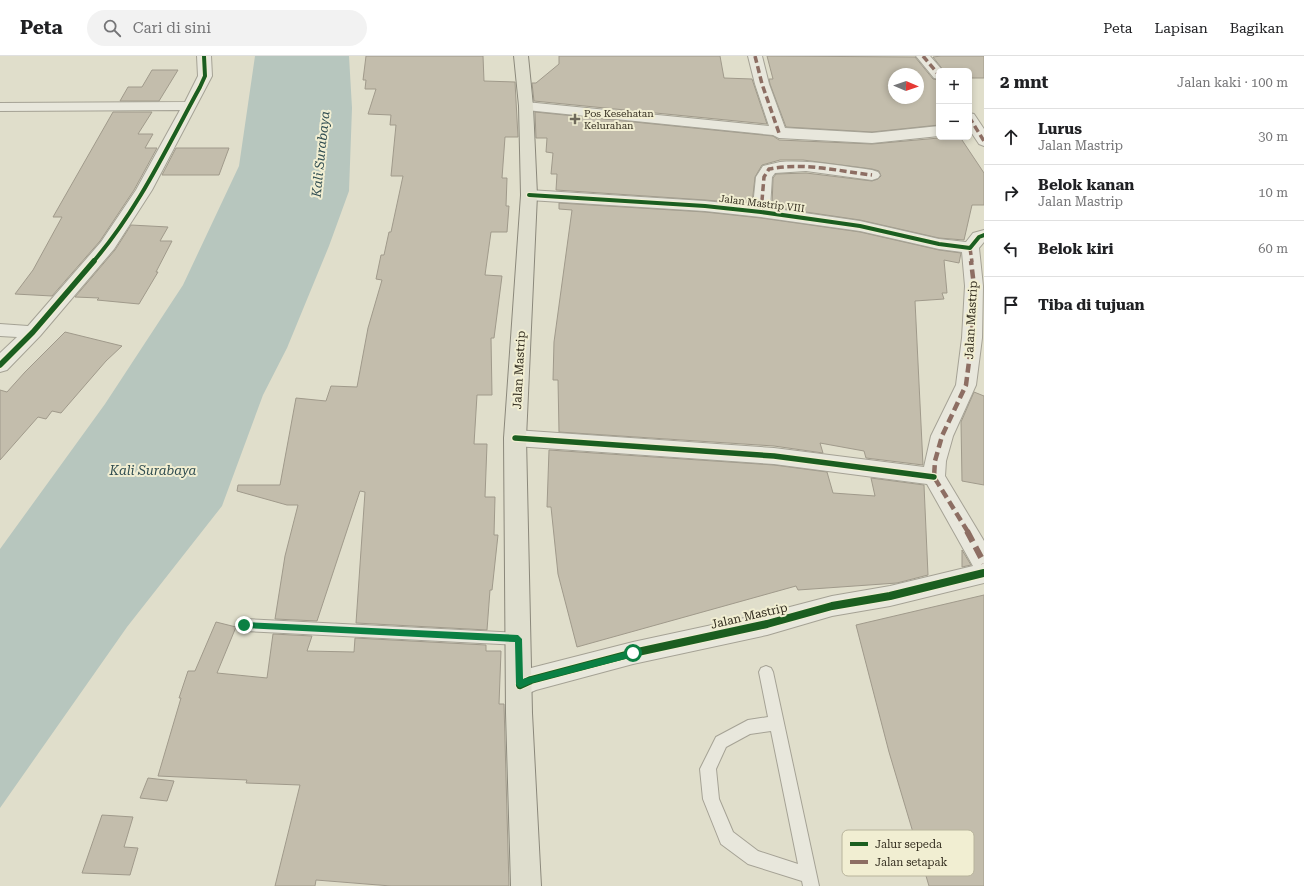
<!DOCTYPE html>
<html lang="id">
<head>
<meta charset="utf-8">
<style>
  body { margin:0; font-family:"Roboto Serif",serif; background:#f2f2f2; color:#202124 }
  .controls { position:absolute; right:12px; top:12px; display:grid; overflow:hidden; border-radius:6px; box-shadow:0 2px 6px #0003 }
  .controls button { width:36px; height:36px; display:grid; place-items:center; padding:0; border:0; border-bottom:1px solid #e0e0e0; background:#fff; color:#202124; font:20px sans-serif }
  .compass { position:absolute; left:888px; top:12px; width:36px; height:36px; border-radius:50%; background:#fff; box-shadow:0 2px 6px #0003; rotate:92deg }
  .stop { position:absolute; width:12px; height:12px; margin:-9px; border:3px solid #0b8043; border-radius:50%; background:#fff }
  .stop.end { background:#0b8043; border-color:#fff; box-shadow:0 1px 4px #0008 }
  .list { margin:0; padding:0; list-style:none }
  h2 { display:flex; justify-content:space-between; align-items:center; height:52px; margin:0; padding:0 16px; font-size:17px }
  h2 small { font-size:13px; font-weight:400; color:#757577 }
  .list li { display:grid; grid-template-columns:26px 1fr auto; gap:12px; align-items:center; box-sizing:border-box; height:56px; padding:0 16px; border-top:1px solid #e0e0e0 }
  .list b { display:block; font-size:15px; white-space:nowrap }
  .list p { margin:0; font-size:13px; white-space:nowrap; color:#757577 }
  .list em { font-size:13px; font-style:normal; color:#757577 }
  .icon { flex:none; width:22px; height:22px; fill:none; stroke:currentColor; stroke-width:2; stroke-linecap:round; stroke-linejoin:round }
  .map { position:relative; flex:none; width:984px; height:830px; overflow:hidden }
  header { display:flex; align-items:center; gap:24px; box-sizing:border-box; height:56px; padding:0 20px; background:#fff; border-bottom:1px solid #e0e0e0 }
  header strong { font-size:19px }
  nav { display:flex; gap:22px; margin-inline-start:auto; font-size:14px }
  .search { width:280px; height:36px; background:#f2f2f2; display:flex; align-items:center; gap:10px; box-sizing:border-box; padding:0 14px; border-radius:22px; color:#757577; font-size:15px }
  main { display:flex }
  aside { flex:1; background:#fff }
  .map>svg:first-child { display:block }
</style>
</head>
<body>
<header>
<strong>Peta</strong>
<div class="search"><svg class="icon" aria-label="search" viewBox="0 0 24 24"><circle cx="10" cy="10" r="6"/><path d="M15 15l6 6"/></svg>Cari di sini</div>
<nav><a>Peta</a><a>Lapisan</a><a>Bagikan</a></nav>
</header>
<main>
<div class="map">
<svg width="984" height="830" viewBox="0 0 984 830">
  <rect width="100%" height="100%" fill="#e0decb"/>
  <!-- water -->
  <path fill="#b7c6be" d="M255,0H349L352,52L349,135L329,190L287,292L263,339L222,450L127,571L0,752V493L105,348L183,229L239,110Z"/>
  <!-- building -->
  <path fill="#c3bdac" stroke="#a09a8b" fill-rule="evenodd" d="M366,0H483L484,25L515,26L518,81H505L502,122H507L506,150H509L507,176H491L485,219L502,220L494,282H491L492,339H477L474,388H487L485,441H495L494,479H498L492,534H490L487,574L356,567L365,436L360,435L317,565L275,563L285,500L298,449H287L237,435L238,429H280L296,342L326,345L331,330L357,331L368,272L382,224L376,223L381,199H384L389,176H391L403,120H391L396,69H390L391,59L368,58L376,33H365L366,24H363Z
    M559,0H720L724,22L752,23L767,68L534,45L532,27H536L559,8Z
    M767,0L915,1L933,23L939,24V69L872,76L786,71L770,28L769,23H773ZM894,18H918V42H894Z
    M941,0H984V22H969V15H944L933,1Z
    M152,14H178L159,45H120L128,31H142Z
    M113,56H152L138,78H153L145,92H157L134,134L100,185L52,240L15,238L33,214L62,161H53Z
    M535,56L773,80L779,84L872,88L939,82L960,81L984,117V149H972L964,184L939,182L860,164L772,151L773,122L776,118L806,117L872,125L878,123L881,120L879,115L872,113L803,104H780L762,109L755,121L752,148L705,144L556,134L557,118H551L553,97L546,96L547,82H536Z
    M176,92H229L219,119H162Z
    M559,147L705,156L761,162L860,176L939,194L961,197L959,207L944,204L947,237H942L944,243L915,245L923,409L866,402L864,395L820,387L823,397L774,390L559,376L558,324H553L554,286L572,154L559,153Z
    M131,169L168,171L160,185H172L156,216H158L139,248L97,244L99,242L75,241L115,194Z
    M65,276L122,290L106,305L61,357L52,355L46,363L38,361L0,404V334L7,336L25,316Z
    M974,336L984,340V429L962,425L961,366Z
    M549,394L774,409L827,416L833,437L875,440L871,422L924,429L928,519L897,527L798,534L796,530L577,591L558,518L551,451H547Z
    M962,494L971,509L962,511Z
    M984,539V830H929L889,696L856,569Z
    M216,566L236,571L217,617L267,622L273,578L312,580L307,595L354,596L355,582L486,589V595H501L499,648H504L509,830H391L316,824L315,830H275L300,729L246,727L247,724L158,720L181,642H179L188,615H195Z
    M148,722L174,725L167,745L140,742Z
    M102,759L133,761L124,791L138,792L130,819L82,817Z"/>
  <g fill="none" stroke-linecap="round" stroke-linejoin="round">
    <!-- lane casing -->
    <g stroke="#a5a295" stroke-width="2">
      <path id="lane" d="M244,563L518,577L523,579L525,583L523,587L518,589L244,575L239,573L237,569L239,565Z
        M766,610L771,612L773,616L819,830H803L802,825L748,808L721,788L703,743L700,713L716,681L748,664L768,661L759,616L761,612ZM771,675L798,808L758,795L733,776L719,743L716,713L726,691L750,678Z"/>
    </g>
    <!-- street casing -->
    <g stroke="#a5a295" stroke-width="2">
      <path id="street" d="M197,0H211L212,20L152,134L114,193L40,280L7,314L0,316V297L17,281L0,280V268L28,270L101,186L136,134L180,54L0,55V47L185,46L198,20Z
        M748,0H762L769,28L785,72L872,77L939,70V80L872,87L779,82L773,79L526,54L521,53L519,50L521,47L526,46L769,70L755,28Z
        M916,0H930L943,15H939V23L934,22Z
        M969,57L974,58L984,73V90L979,88L969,73Z
        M780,106C811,104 841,110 872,114L878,116L880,119L878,122L872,124L806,115L775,117L772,121L770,152L860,165L939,183L966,186L973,177L984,174V186L979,192L983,230L982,282L976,329L953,380L946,405L945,420L984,485V527L890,550L832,560L767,579L633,608L536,634L520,641L511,637L507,629L511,621L531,612L633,586L767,557L832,540L890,530L973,510L927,428L774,408L515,390L507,387L504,382L507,377L515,374L774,392L924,411L931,380L956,329L962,282L965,230L962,196L939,193L860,175L761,161L705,155L529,144L523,142L521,139L523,136L529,134L705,145L753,150L756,121L763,110Z"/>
    </g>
    <!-- primary casing -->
    <g stroke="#8b887b" stroke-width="2">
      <path id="primary" d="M514,0H528L533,50L537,139L526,382L532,657L541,830H511L506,657L504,382L521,139L519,50Z"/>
    </g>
    <!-- lane -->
    <use href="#lane" fill="#e8e7dc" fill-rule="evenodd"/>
    <!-- street -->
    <use href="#street" fill="#e8e7dc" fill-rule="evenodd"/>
    <!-- primary -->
    <use href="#primary" fill="#dfdece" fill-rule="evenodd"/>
    <!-- quiet-far2 -->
    <path stroke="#8d6e63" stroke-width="3.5" stroke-dasharray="7 3.5" stroke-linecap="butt" d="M755,0L762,28L779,77
      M923,0L939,19
      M969,61L984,85
      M761,156L764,121L769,113C803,106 838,115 872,119
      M970,192L972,206"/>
    <!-- quiet-far1 -->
    <path stroke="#8d6e63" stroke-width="4.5" stroke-dasharray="9 4.5" stroke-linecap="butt" d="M968,476L934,421L935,405L942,380L966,329L972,282L974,230L971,205"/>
    <!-- quiet -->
    <path stroke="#8d6e63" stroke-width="6" stroke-dasharray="12 6" stroke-linecap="butt" d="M967,475L984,507"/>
    <!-- cycleway-far2 casing -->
    <g stroke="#f1eed2" stroke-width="6">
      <path id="cycleway-far2" d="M529,139L705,150L761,156L860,170L939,188L970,192L979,181L984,179
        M93,206C138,154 167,91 200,31L205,20L204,0"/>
    </g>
    <!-- cycleway-far1 casing -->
    <g stroke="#f1eed2" stroke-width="8">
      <path id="cycleway-far1" d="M0,309L33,276L94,205
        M515,382L774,400L934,421"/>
    </g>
    <!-- cycleway casing -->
    <g stroke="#f1eed2" stroke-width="10">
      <path id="cycleway" d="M520,629L531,624L633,597L767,568L832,550L890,540L984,517"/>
    </g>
    <!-- cycleway-far2 -->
    <use href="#cycleway-far2" stroke="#1b5e20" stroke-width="4"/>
    <!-- cycleway-far1 -->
    <use href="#cycleway-far1" stroke="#1b5e20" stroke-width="5.5"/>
    <!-- cycleway -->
    <use href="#cycleway" stroke="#1b5e20" stroke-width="8"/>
  </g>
  <!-- route -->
  <path fill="#0b8043" d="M244,566L518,579L522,583L523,623L633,594L637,597L633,601L532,627L520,632L516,629L515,586L244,572L240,569Z"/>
  <!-- markers -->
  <path fill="#6f6a5b" stroke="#f1eed2" stroke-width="1.5" d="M573 57h4v4h4v4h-4v4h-4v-4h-4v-4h4z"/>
  <g text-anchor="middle" stroke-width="4" stroke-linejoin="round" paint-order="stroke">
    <!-- far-poi labels -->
    <g font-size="10" fill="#322c1e" stroke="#f1eed2" text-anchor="start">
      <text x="584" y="61">Pos Kesehatan<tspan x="584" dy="12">Kelurahan</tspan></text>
    </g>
    <!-- far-street labels -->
    <g font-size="10" fill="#322c1e" stroke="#f1eed2">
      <text transform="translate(762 147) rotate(7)" y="4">Jalan Mastrip VIII</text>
    </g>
    <!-- street labels -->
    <g font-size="12" fill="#322c1e" stroke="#f1eed2">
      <text transform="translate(971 264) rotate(-87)" y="4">Jalan Mastrip</text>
      <text transform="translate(519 314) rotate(-87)" y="4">Jalan Mastrip</text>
      <text transform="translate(749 560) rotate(-13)" y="4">Jalan Mastrip</text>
    </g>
    <!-- water labels -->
    <g font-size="13" font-style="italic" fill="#2f4c50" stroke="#f1eed2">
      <text transform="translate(320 98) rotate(-84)" y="5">Kali Surabaya</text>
      <text x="153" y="419">Kali Surabaya</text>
    </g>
  </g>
  <!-- legend -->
  <rect x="842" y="774" width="132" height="46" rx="6" fill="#f1eed2" stroke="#b8b49c" stroke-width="1"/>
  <rect x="850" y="786" width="18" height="4" fill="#1b5e20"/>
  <rect x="850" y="804" width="18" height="4" fill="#8d6e63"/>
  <g font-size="11" fill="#322c1e">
    <text x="875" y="792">Jalur sepeda</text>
    <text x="875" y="810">Jalan setapak</text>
  </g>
</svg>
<div class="controls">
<button>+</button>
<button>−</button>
</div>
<svg class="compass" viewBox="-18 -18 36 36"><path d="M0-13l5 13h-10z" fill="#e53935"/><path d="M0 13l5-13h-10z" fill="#757577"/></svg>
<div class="stop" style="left:633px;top:597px"></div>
<div class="stop end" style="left:244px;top:569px"></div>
</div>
<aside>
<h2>2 mnt<small>Jalan kaki · 100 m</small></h2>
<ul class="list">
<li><svg class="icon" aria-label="ahead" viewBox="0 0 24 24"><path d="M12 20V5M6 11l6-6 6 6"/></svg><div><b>Lurus</b><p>Jalan Mastrip</p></div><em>30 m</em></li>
<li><svg class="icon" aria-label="right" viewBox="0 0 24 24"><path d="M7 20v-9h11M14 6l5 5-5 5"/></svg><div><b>Belok kanan</b><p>Jalan Mastrip</p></div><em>10 m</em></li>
<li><svg class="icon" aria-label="left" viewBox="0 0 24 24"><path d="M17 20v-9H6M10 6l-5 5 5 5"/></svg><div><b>Belok kiri</b></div><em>60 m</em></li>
<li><svg class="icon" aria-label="arrive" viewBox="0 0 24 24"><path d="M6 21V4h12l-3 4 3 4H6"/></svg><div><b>Tiba di tujuan</b></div></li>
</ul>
</aside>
</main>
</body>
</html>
